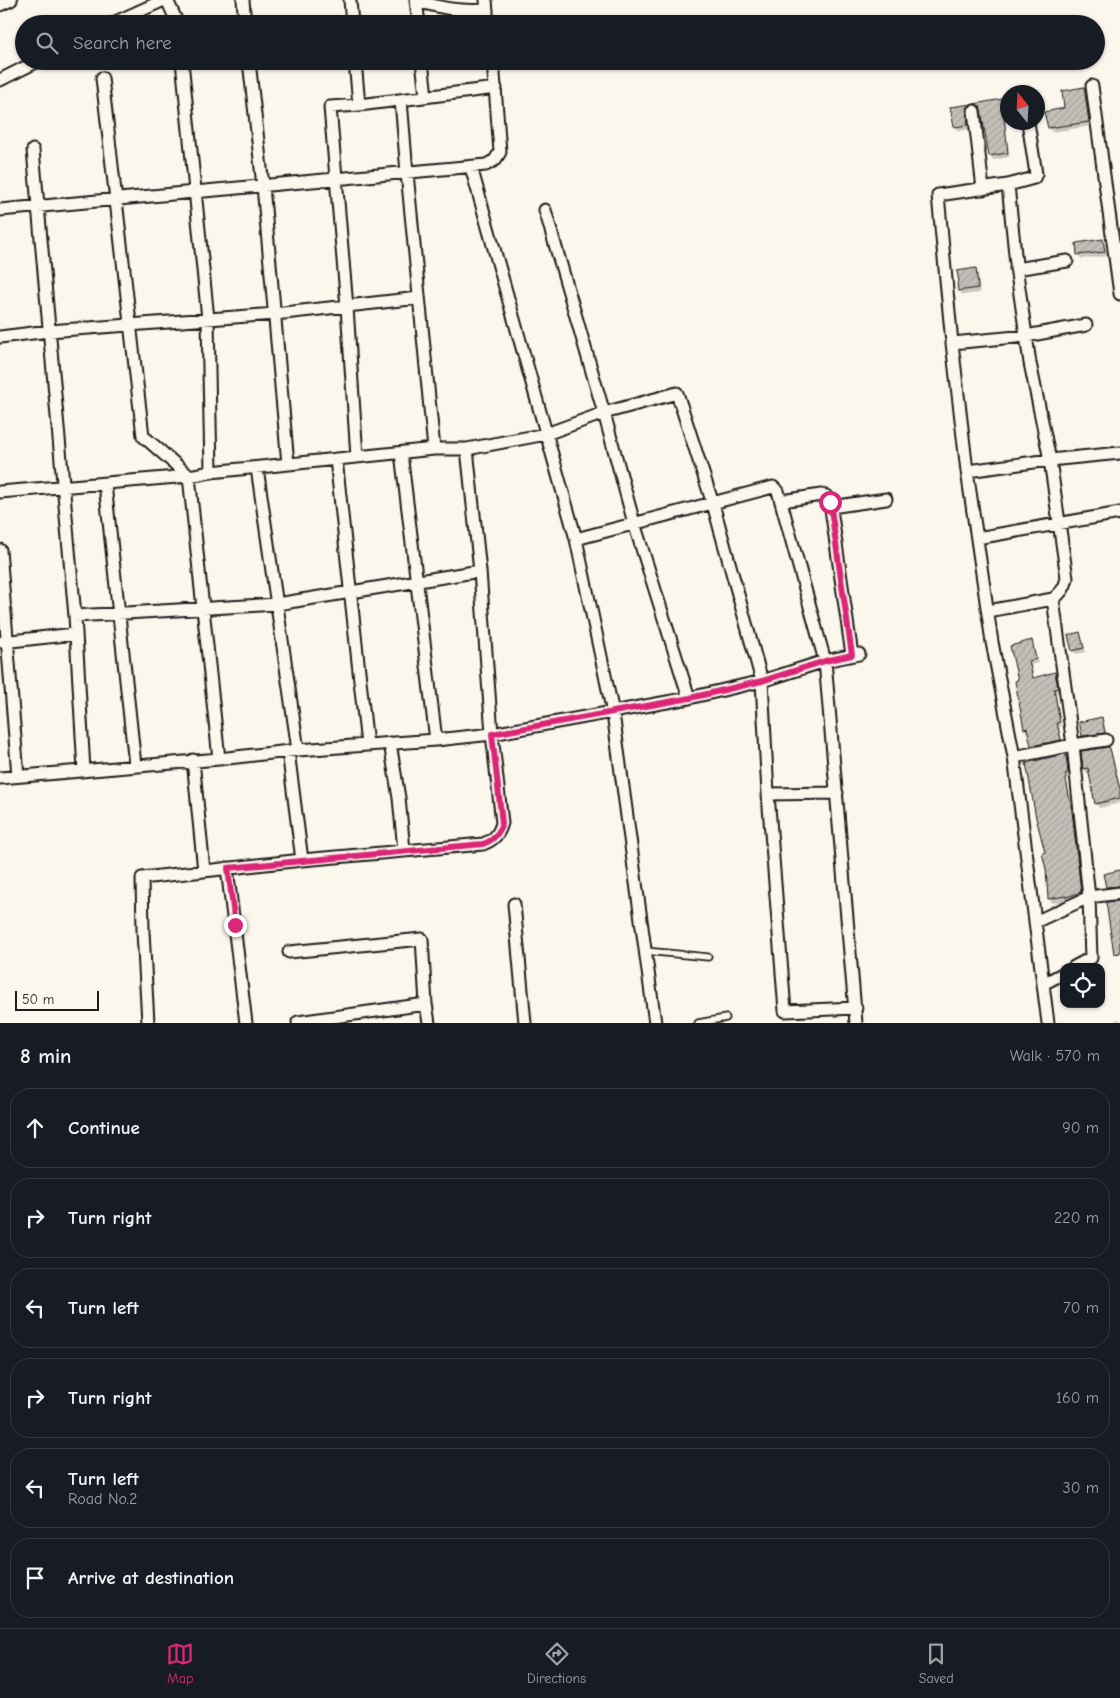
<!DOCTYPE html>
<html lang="en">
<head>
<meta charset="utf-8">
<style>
  body { margin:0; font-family:"Comic Neue",sans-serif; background:#20242c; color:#f1f3f6 }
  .controls { position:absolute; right:15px; bottom:15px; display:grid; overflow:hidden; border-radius:10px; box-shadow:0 1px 4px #0004 }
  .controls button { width:45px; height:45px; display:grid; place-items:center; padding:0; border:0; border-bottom:1px solid #363941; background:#171b24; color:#f1f3f6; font:25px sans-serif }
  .compass { position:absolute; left:1000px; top:85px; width:45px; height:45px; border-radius:50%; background:#171b24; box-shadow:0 1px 4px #0004; rotate:342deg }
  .scale { position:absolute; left:15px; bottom:12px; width:84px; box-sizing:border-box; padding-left:5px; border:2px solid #1c1c1c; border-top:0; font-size:14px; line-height:18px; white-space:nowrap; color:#1c1c1c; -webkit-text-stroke:4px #fbf7ec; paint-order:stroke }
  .stop { position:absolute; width:15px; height:15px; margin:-11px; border:4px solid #db2777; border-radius:50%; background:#fff }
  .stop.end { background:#db2777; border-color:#fff; box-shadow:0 1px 5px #0008 }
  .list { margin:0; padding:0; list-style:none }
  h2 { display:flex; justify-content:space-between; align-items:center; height:65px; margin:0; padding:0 20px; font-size:21px }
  h2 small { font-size:16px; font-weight:400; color:#9ea1a6 }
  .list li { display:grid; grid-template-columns:32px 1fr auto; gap:15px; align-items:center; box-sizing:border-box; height:80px; margin:0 10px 10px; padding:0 10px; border:1px solid #363941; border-radius:20px }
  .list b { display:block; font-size:19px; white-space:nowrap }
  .list p { margin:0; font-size:16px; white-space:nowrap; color:#9ea1a6 }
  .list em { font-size:16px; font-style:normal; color:#9ea1a6 }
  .icon { flex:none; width:28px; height:28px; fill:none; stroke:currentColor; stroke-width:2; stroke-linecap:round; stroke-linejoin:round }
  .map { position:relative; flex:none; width:1120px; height:1023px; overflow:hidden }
  .search { position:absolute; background:#171b24; box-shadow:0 1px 4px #0004; left:15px; right:15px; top:15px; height:55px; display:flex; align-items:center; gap:12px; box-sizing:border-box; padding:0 18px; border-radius:28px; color:#9ea1a6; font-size:19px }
  .sheet { height:605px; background:#171b24 }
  nav { display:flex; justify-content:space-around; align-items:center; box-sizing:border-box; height:70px; border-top:1px solid #363941; background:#171b24; font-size:14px; color:#9ea1a6 }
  nav a { display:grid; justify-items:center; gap:2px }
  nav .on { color:#db2777 }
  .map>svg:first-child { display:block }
</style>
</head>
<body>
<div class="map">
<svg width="1120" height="1023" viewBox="0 0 1120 1023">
  <defs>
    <pattern id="building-hatch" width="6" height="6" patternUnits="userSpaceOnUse" patternTransform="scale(1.25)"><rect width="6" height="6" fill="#c3c0b8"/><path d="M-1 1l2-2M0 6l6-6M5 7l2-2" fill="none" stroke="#a7a49e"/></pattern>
  </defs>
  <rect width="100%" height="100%" fill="#fbf7ec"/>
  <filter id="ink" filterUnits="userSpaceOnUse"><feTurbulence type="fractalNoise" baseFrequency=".02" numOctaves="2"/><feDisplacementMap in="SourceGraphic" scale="10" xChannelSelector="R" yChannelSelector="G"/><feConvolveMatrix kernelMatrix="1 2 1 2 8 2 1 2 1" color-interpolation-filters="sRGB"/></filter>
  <g filter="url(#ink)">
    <!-- shadow -->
    <path fill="#0003" d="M1083,89L1086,93L1091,126L1052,132L1049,128L1046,113L1066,109Z
      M1001,100L1004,105L1009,157L993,160L990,155L983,110L978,108L976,105Z
      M972,105L974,109L969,113L970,129L958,131L956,127L952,108Z
      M1103,240L1105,245L1107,256L1081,259L1079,255L1077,244Z
      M976,269L978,274L980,293L962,295L958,284Z
      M1080,633L1086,652L1076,654L1073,650Z
      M1031,642L1038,663L1031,665L1034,679L1055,673L1057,677L1059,692L1056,693L1061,726L1059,727L1063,744L1034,750L1029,733H1027L1025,729L1020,681Z
      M1102,718L1104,723L1107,737L1086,740L1083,736Z
      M1109,749L1112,754L1120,786V803L1099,808L1096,803L1090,773H1087L1084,769L1083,752Z
      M1066,756L1068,761L1070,778L1066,779L1074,817L1083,897L1077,900L1052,903L1049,899L1047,853Z
      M1120,872V892L1110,893L1107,887Z
      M1120,1019V1023H1110Z"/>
    <!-- building -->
    <path fill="url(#building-hatch)" stroke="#1c1c1c" d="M1084,87L1089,122L1048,128L1044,112L1064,108L1062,91Z
      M1002,99L1008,153L989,156L981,110L980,106L974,104Z
      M972,104L967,108L968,125L954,127L950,107Z
      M1103,239L1105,252L1077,255L1076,243Z
      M976,268L978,288L958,291L957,283L959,282L957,271Z
      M1080,632L1084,648L1072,651L1068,635Z
      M1032,640L1036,659L1029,661L1033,678L1055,672L1058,688L1054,689L1060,722L1057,723L1061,740L1031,746L1027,728L1024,729L1015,681L1018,680L1010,646Z
      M1102,717L1105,733L1082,736L1079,722Z
      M1108,747L1110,748L1119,786H1120V798L1095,804L1088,768L1083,769L1081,751Z
      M1064,754L1066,755L1068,773L1065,774L1072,811L1081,892L1067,897L1066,896L1048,899L1046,869L1042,853L1045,852L1036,818L1026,763Z
      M1120,870V886L1106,887L1103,874Z
      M1120,901V953L1114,954L1106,902Z"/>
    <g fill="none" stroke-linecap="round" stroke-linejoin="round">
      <!-- lane casing -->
      <g stroke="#1c1c1c" stroke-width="9">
        <path id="lane" d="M645,951L708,957
          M698,1023L726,1018"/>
      </g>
      <!-- street casing -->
      <g stroke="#1c1c1c" stroke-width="15">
        <path id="street" d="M167,0L178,24
          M243,0L245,24
          M350,0L352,24
          M416,0L419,24
          M486,0L488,24
          M416,1C443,8 458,12 487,10
          M0,5L11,0
          M111,24L164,0
          M182,61L208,319L211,472
          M249,61L263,186L288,464
          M355,61L359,105
          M422,61L426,96
          M102,78L143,436L189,476L219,759
          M0,80L38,61
          M1092,86L1120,294
          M401,100L407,173L434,449
          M974,111L983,189
          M1028,122L1036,174L1034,178L1008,185L938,195L952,343L967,471L992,642L1014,757L1048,1023
          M33,150L75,616L84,770
          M471,167L576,539L613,713L655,1023
          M0,210L486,165L495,160L500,152L493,61
          M545,210L604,413L634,523L689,698
          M1016,269L1067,261
          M0,337L49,331L275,314L419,298
          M952,343L1026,336L1086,325
          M467,449L480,571
          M401,453L436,740
          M357,457L347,307L330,107L359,105L496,88
          M336,459L367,745
          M967,471L1050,460L1120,453
          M105,484L135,765
          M0,492L189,476L211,472L434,449H467L546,434L604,413L677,393L713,504L762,681L768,794L785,1011L856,1008
          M782,501L821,495L826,496L830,502L852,655
          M831,507L886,499
          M977,538L1120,513
          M576,539L773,487L778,491L825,661L856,1023
          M0,550L18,776
          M988,611L1053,599C1061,593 1065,588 1067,578L1050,460L1030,363L1017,274L1008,185
          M75,616L277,604L480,571L492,734L689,698L762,681L825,661L859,654
          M2,642L75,634
          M390,743L399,798L404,850
          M298,750L436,740L492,734L502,823C499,834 494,840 483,844L302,860
          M1014,757L1073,745L1053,599
          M193,760L204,871
          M0,778L219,759L298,750L257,468
          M768,794L837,793
          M227,868L246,1023
          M514,904L525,1023
          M1035,922L1089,897L1073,745L1106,740
          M289,952L422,939L426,1004L429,1023
          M1074,967L1091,958L1089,897L1120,893
          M1043,984L1064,973
          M298,1022L426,1004
          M148,1023L143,931L142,878L302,860L288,751"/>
      </g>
      <!-- lane -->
      <use href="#lane" stroke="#fbf7ec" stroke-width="5.5"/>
      <!-- street -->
      <use href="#street" stroke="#fbf7ec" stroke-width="11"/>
    </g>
  </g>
  <g fill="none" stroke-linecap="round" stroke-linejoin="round" filter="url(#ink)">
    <!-- route -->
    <path stroke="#db2777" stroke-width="6" d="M235,925L228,868L483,844C494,840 499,834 502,823L492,734L690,698L762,681L825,661L852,655L830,502"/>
  </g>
</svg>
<div class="controls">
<button><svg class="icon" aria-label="locate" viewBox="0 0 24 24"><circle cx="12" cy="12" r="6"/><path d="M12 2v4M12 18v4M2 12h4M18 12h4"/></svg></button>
</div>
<svg class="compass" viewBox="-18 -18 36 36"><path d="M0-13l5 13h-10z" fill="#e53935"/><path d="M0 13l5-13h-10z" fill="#9ea1a6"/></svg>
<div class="scale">50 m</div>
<div class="stop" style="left:830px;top:502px"></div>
<div class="stop end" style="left:235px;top:925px"></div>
<div class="search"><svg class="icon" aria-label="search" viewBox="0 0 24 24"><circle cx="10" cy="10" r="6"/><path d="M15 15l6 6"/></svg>Search here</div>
</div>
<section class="sheet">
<h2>8 min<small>Walk · 570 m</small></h2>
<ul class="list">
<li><svg class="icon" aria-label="ahead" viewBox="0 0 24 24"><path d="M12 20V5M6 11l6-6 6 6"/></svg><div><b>Continue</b></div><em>90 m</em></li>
<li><svg class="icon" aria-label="right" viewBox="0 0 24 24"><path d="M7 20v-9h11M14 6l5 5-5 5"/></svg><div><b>Turn right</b></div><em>220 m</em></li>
<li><svg class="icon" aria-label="left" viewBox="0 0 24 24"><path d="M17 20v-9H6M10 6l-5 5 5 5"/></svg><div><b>Turn left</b></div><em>70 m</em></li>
<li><svg class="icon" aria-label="right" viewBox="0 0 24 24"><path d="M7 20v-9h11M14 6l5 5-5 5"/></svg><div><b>Turn right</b></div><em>160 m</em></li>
<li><svg class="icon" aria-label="left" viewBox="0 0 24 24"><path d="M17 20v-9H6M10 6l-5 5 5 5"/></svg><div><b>Turn left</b><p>Road No.2</p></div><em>30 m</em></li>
<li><svg class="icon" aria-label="arrive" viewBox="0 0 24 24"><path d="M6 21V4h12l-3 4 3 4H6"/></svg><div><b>Arrive at destination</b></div></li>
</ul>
</section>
<nav>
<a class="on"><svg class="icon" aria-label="map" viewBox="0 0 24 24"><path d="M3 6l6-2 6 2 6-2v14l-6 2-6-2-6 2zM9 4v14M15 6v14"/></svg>Map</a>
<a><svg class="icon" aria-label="directions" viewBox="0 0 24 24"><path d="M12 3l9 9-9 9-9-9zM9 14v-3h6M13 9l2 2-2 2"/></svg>Directions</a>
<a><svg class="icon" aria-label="saved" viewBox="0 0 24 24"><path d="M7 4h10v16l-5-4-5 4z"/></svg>Saved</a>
</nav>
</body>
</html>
